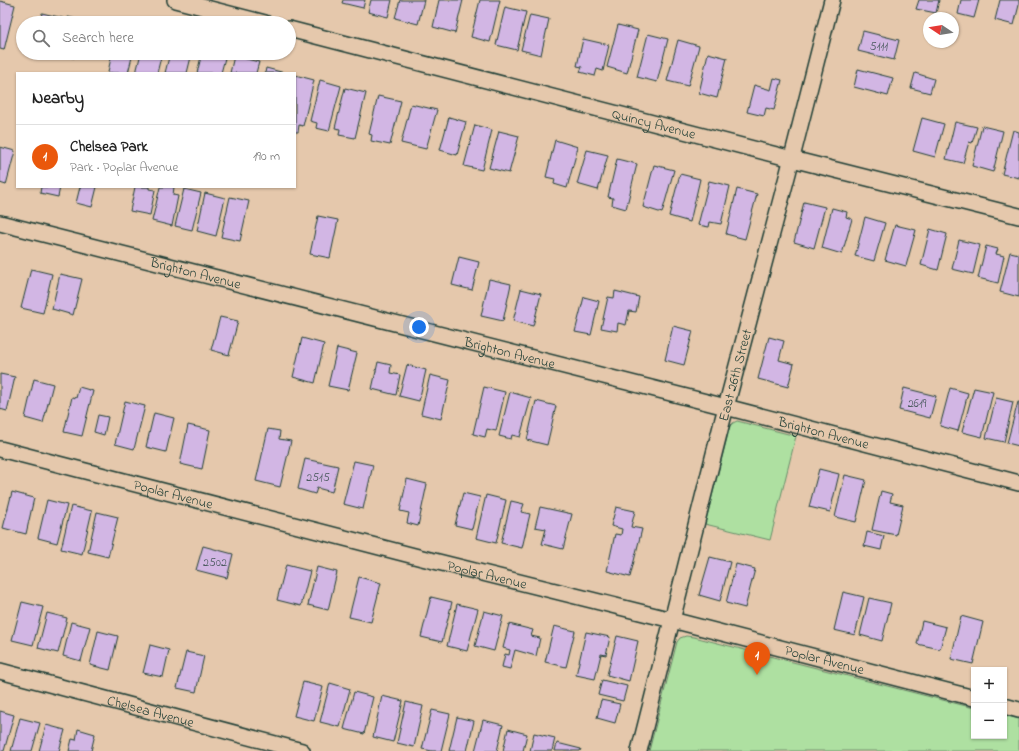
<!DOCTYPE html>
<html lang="en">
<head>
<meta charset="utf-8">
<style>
  body { margin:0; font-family:"Indie Flower",sans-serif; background:#f6f6f6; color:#222 }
  .controls { position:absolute; right:12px; bottom:12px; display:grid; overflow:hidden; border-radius:0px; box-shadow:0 1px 3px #0004 }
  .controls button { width:36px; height:36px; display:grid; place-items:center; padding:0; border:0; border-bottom:1px solid #e0e0e0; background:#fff; color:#222; font:20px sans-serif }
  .compass { position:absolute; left:923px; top:12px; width:36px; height:36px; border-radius:50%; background:#fff; box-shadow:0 1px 3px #0004; rotate:282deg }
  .you { position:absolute; left:419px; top:327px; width:14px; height:14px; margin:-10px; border:3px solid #fff; border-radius:50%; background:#1a73e8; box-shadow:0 0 0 6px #1a73e833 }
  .badge { display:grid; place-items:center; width:26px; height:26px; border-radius:50%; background:#ea580c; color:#fff; font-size:13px; font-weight:700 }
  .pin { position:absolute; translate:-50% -33px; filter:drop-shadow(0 1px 2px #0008) }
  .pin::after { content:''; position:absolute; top:21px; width:14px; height:12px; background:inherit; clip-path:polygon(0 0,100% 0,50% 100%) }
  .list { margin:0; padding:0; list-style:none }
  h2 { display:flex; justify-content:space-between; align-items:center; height:52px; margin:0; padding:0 16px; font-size:17px }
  h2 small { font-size:13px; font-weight:400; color:#767676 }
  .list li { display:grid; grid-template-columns:26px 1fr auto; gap:12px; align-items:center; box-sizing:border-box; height:64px; padding:0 16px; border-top:1px solid #e0e0e0 }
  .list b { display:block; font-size:15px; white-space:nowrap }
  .list p { margin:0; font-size:13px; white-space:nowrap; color:#767676 }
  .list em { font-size:13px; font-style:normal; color:#767676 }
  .icon { flex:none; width:22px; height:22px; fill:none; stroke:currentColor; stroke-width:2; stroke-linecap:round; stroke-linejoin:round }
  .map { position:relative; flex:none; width:1019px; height:751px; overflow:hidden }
  .search { position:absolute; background:#fff; box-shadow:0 1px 3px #0004; left:16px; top:16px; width:280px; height:44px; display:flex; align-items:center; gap:10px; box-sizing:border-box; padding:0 14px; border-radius:22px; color:#767676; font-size:15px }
  .panel { position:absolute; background:#fff; box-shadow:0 1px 3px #0004; left:16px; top:72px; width:280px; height:116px; border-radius:0px }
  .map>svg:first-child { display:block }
</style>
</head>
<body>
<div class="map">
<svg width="1019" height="751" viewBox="0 0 1019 751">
  <rect width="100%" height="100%" fill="#e5c8ac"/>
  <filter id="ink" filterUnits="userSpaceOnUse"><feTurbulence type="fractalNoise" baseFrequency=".025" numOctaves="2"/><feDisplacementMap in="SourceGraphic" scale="8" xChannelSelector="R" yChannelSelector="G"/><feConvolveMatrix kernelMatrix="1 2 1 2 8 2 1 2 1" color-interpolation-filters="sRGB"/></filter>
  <g filter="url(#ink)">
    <!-- green -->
    <path fill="#aee0a1" stroke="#668e6a" d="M737,421L796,436L770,540L705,524L730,426L733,423Z
      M686,636L694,637L974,708V736H1004V715L1019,719V751H649L677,642L680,638Z"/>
    <!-- building -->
    <path fill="#d2b6e4" stroke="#1f3d34" d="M343,0H365L363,8L342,3Z
      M371,0H392L388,17L368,12Z
      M400,0H424L418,24L395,18Z
      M439,0H463L455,33L433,27Z
      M480,0H500L490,42L471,37Z
      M919,0H939L936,13L916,9Z
      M961,0H979L974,18L958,14Z
      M1000,0H1019V5L1014,25L995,20Z
      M0,1L15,5L4,50L0,49Z
      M505,7L526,12L517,50L496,45Z
      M42,13L63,18L61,23H40Z
      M530,15L549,19L541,55L521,50Z
      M68,17L90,22L89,23H66Z
      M618,25L638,30L627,73L607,67Z
      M863,31L899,40L894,60L858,51Z
      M648,34L668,39L657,82L637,77Z
      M583,39L609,45L603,71L597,69L595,76L580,72L582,67L577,66Z
      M678,40L699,46L688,86L667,81Z
      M58,53H82L81,55L75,53L74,58L58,54Z
      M112,53H133L128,73H113L108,72Z
      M141,53H162L157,73H136Z
      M170,53H192L187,73H165Z
      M202,53H207L225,58L221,73H197Z
      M708,53L727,58L717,98L699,93Z
      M234,56L259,62L256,73H230Z
      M266,68L285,73H265Z
      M858,69L893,78L888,96L854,87Z
      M915,73L934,79L930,93L911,88Z
      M295,75L314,80L303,126L299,125L298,132H295Z
      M774,78L782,80L774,110L766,108L764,116L747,112L754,85L771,90Z
      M320,80L341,86L329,131L316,128L317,123L310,121Z
      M345,88L366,93L355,138L339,135L340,129L335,128Z
      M378,96L401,101L390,145L371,141L372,135L369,134Z
      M411,104L437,110L426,149L401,143Z
      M449,117L466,122L457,155L440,150Z
      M922,118L944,124L935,157L913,151Z
      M955,122L977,127L972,143L969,142L963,163L946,159Z
      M475,125L492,130L482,170L464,166Z
      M982,126L1003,131L993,172L972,166Z
      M1013,130L1019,132V178L1002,174Z
      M499,131L519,136L509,173L489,168Z
      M555,140L578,147L567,188L554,184L555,179L546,177Z
      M0,147L15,151L6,185L0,183Z
      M587,150L608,155L598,190L577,184Z
      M617,159L637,164L626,209L612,205L613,198L608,197Z
      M654,165L674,170L662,213L643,207Z
      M680,174L700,179L690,222L669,216Z
      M709,181L730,186L721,224L710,222L709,227L698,225Z
      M41,187H60L58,197L40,193Z
      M80,187H97L92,207L76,203Z
      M135,187H149V189L155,190L150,215L130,211Z
      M160,187H174L173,195L178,196L172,226L152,221Z
      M184,189L201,193L192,230L175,226Z
      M737,189L757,194L745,239L726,234Z
      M205,193L225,198L216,236L197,231Z
      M230,197L249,201L240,241L221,237Z
      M804,202L825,207L814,248L794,242Z
      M832,208L847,212L846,217L852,219L842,254L822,248Z
      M318,216L338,220L330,258L310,254Z
      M865,217L885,223L874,261L855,256Z
      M895,225L916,230L906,266L885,260Z
      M930,229L947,234L938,270L921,265Z
      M959,240L980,245L973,274L952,269Z
      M986,246L998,249L996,254L1004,256L998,283L978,278Z
      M1010,252L1019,254V297L1000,292Z
      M459,257L479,262L472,290L452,285Z
      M31,269L52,274L43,313L21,308Z
      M60,274L82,279L73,315L52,309Z
      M489,279L511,284L503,321L481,316Z
      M521,289L541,294L533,326L513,321Z
      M615,291L639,297L636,312L629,311L626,325L618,323L617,331L601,328L608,297L614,298Z
      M584,297L599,301L591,335L575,332Z
      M220,317L238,321L229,355L211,350Z
      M673,326L693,331L684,365L665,360Z
      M769,337L784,341L779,360L794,364L788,387L758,379Z
      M302,338L324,344L315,383L293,377Z
      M337,348L357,353L348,390L328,386Z
      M378,362L391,365L390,373L400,375L396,395L372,389Z
      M407,365L426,370L419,401L399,396Z
      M0,374L15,377L7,411L0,409Z
      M430,375L450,380L441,419L421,414Z
      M34,379L53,384L43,423L25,418Z
      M79,387L93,391L82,436L64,432L72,397L76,398Z
      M484,387L505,392L496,431L487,429L485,437L473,434Z
      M904,388L936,396L930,418L899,410Z
      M950,388L968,393L958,431L940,426Z
      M974,388L993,392L982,437L962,432Z
      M510,392L531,398L520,437L512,435L511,439L499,436Z
      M996,398L1013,402L1004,442L986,438Z
      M125,401L145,406L134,449L115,444Z
      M536,401L556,406L547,445L527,440Z
      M1018,402H1019V446L1007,443Z
      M154,413L174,418L166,452L146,447Z
      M98,415L108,417L104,435L94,432Z
      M188,425L210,430L202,469L180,464Z
      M268,429L280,431L279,439L291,441L280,487L256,481Z
      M305,459L338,466L332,492L317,488L315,494L298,489Z
      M354,461L373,465L363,509L343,504Z
      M819,469L839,474L830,512L809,507Z
      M845,475L866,480L856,522L835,517Z
      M407,479L427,484L418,526L407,523L409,513L400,511Z
      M881,491L892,494L890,502L903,505L896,535L872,530Z
      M12,492L34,498L26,534L3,528Z
      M463,493L480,497L472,529L455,525Z
      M486,495L506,500L496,543L476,538Z
      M47,500L67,505L57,543L38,538Z
      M511,501L524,504L521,512L530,514L522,548L501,543Z
      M71,506L92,511L82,554L61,549Z
      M540,507L572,514L563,549L542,544L546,529L535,527Z
      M616,507L635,511L631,527L642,529L630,577L607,571L615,534L621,535L622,529L611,526Z
      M97,512L118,517L108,557L88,552Z
      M867,532L884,536L881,550L864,546Z
      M203,546L233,554L227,578L196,570Z
      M710,557L730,562L720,601L699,595Z
      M736,564L755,569L745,608L726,603Z
      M286,565L310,571L301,606L277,600Z
      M317,567L337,572L328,610L308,605Z
      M359,577L381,583L371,622L349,617Z
      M843,592L864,597L855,635L834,630Z
      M431,597L452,602L442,642L421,637Z
      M869,598L891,603L882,641L860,635Z
      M22,602L43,607L33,645L12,640Z
      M457,604L478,609L467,651L447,646Z
      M484,611L503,616L494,651L475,646Z
      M47,613L67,618L58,653L38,648Z
      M961,616L983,622L973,664L951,659Z
      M922,621L946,627L940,649L917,644Z
      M71,622L90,627L81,661L63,656Z
      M509,624L533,630L531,636L540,638L536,656L515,650L510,669L502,667L505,654L509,655L510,650L503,648Z
      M554,626L575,631L566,667L545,662Z
      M98,631L118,636L110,670L90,665Z
      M586,632L610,637L606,655L601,654L595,679L576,675Z
      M617,636L638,641L629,681L607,675Z
      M150,645L169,650L163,677L143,673Z
      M186,652L204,656L196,692L177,688Z
      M602,680L627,686L623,701L598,695Z
      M303,682L323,687L314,721L294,716Z
      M330,683L350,689L340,727L320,722Z
      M354,692L373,697L364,734L344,729Z
      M382,696L403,701L393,742L373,737Z
      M601,700L620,704L615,723L597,718Z
      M406,702L423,706L414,747L397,743Z
      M432,710L450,714L441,751H432L422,749Z
      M0,711L14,715L4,751H0Z
      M457,717L474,721L467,751H449Z
      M20,718L40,723L32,751H11Z
      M483,720L503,725L497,751H475Z
      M46,725L65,730L59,751H39Z
      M78,729L95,734L91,751H69L72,739L76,740Z
      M508,729L527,734L523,751H503Z
      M534,733L555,738L552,751H530Z
      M557,743L581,749L580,751H555Z"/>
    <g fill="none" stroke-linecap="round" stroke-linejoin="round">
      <!-- street casing -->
      <g stroke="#1f3d34" stroke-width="18">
        <g id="street">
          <path d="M175,0L265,23"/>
          <path id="s1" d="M289,29L792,159L1019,216"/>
          <path id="s2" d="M0,223L726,407L1019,483"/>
          <path id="s3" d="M0,449L422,558L672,620L974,698"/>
          <path id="s4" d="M0,671L302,751"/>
          <path d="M1004,706L1019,710"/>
          <path id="s5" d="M639,751L721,426L788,173L832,0"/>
        </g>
      </g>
      <!-- street -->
      <use href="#street" stroke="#e5c8ac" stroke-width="15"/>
    </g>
  </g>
  <g text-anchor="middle" stroke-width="3" stroke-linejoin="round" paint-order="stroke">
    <!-- number labels -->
    <g font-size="12" fill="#4c5b60">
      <text x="879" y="50">5111</text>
      <text x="917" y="407">2619</text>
      <text x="318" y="481">2515</text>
      <text x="215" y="566">2502</text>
    </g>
    <!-- street labels -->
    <g font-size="14" fill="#1f3d34" stroke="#e5c8ac">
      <text dy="5" stroke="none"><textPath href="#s1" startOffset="377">Quincy Avenue</textPath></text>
      <text dy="5" stroke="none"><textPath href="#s2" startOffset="202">Brighton Avenue</textPath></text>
      <text dy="5" stroke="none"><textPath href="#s2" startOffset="526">Brighton Avenue</textPath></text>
      <text dy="5" stroke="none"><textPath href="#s5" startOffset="388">East 26th Street</textPath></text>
      <text dy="5" stroke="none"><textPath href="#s2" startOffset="850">Brighton Avenue</textPath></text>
      <text dy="5" stroke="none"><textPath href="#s3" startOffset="179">Poplar Avenue</textPath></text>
      <text dy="5" stroke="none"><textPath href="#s3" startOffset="503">Poplar Avenue</textPath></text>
      <text dy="5" stroke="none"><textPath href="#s3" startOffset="851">Poplar Avenue</textPath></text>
      <text dy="5" stroke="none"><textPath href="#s4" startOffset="156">Chelsea Avenue</textPath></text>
    </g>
  </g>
</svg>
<div class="controls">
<button>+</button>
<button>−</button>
</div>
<svg class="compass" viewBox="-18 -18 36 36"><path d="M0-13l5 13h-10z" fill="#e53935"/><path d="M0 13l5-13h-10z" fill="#767676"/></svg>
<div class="you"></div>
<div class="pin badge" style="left:757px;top:675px">1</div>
<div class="search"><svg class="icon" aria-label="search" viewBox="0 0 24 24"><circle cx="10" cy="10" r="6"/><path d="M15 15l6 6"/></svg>Search here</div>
<section class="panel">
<h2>Nearby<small></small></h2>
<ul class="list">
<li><span class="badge">1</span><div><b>Chelsea Park</b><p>Park · Poplar Avenue</p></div><em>190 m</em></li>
</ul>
</section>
</div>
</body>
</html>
